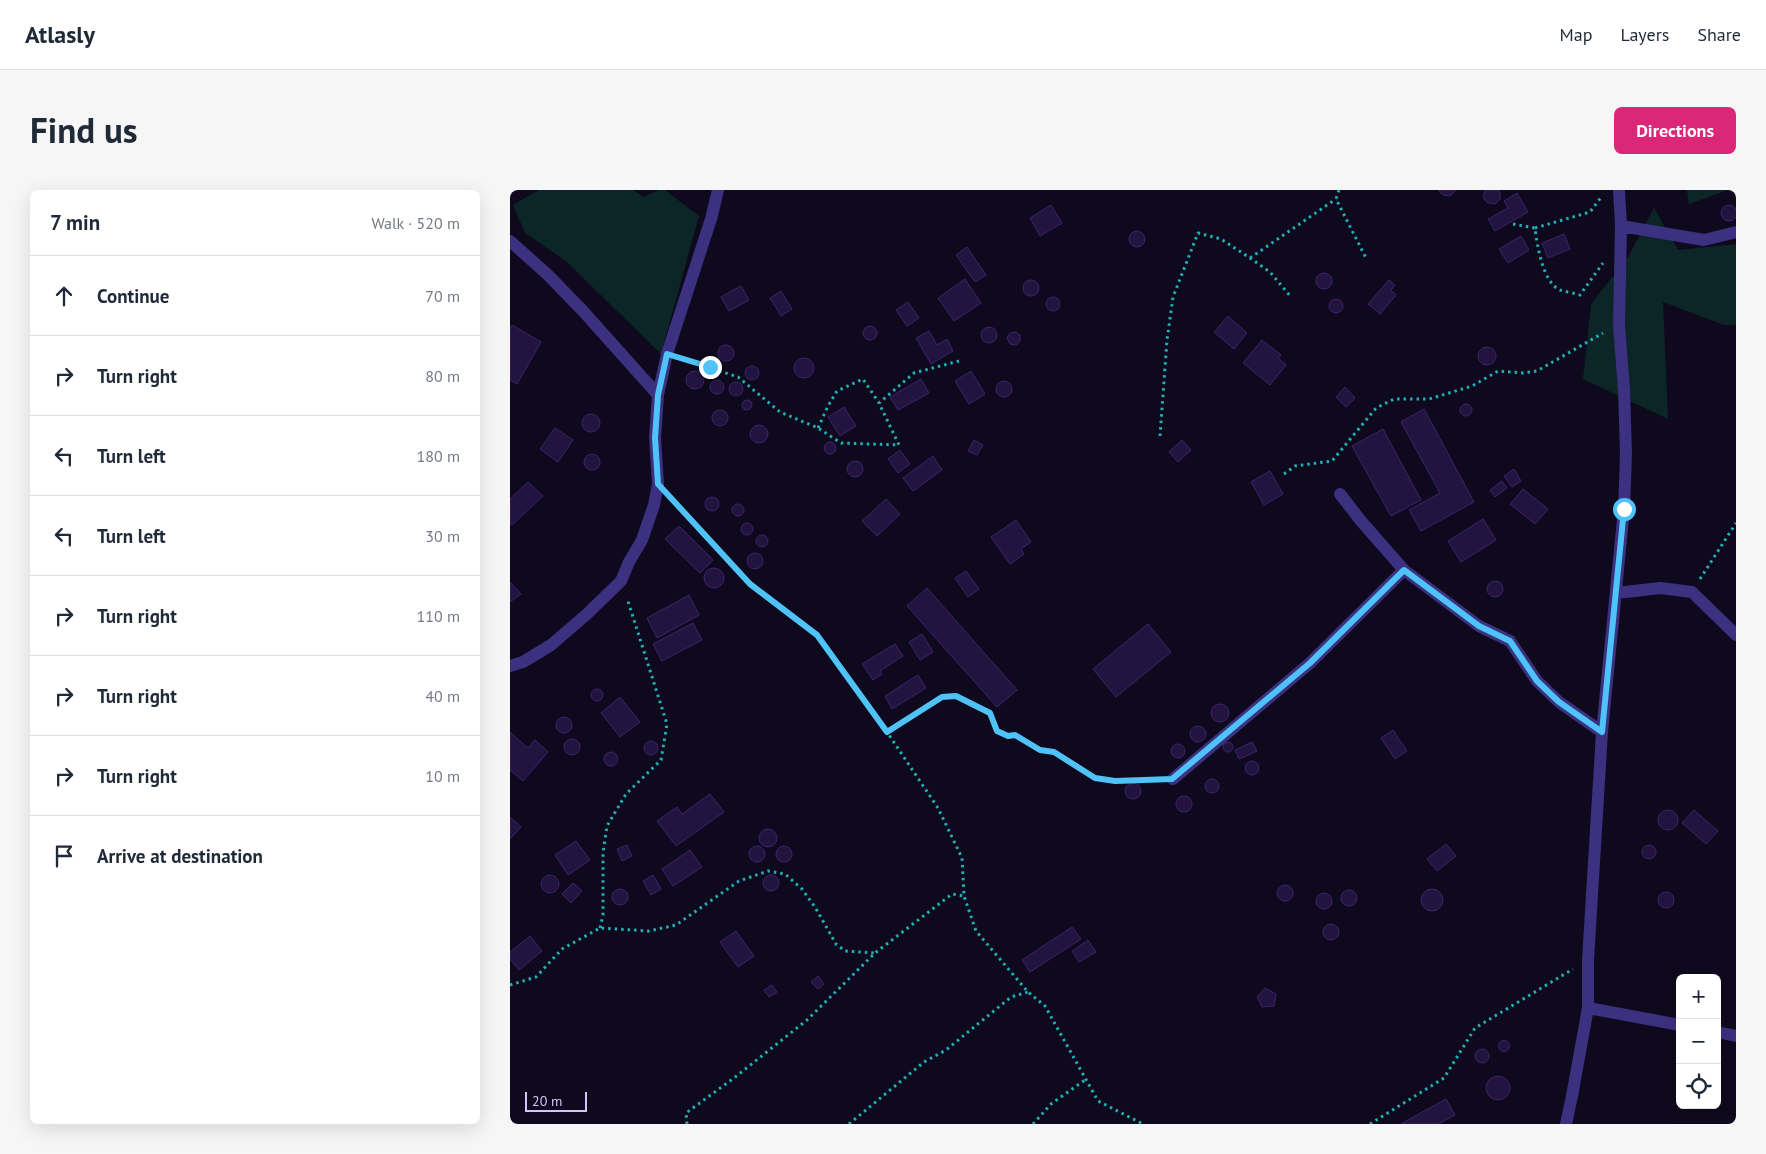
<!DOCTYPE html>
<html lang="en">
<head>
<meta charset="utf-8">
<style>
  body { margin:0; font-family:"PT Sans",sans-serif; background:#f6f6f7; color:#1f2937 }
  .controls { position:absolute; right:15px; bottom:15px; display:grid; overflow:hidden; border-radius:8px; box-shadow:0 5px 20px #0002 }
  .controls button { width:45px; height:45px; display:grid; place-items:center; padding:0; border:0; border-bottom:1px solid #e0e1e3; background:#fff; color:#1f2937; font:25px sans-serif }
  .scale { position:absolute; left:15px; bottom:12px; width:62px; box-sizing:border-box; padding-left:5px; border:2px solid #d2c5ff; border-top:0; font-size:14px; line-height:18px; white-space:nowrap; color:#d2c5ff; -webkit-text-stroke:4px #0f091d; paint-order:stroke }
  .stop { position:absolute; width:15px; height:15px; margin:-11px; border:4px solid #4fc3f7; border-radius:50%; background:#fff }
  .stop.end { background:#4fc3f7; border-color:#fff; box-shadow:0 1px 5px #0008 }
  .list { margin:0; padding:0; list-style:none }
  h2 { display:flex; justify-content:space-between; align-items:center; height:65px; margin:0; padding:0 20px; font-size:21px }
  h2 small { font-size:16px; font-weight:400; color:#747a83 }
  .list li { display:grid; grid-template-columns:32px 1fr auto; gap:15px; align-items:center; box-sizing:border-box; height:80px; padding:0 20px; border-top:1px solid #e0e1e3 }
  .list b { display:block; font-size:19px; white-space:nowrap }
  .list em { font-size:16px; font-style:normal; color:#747a83 }
  .icon { flex:none; width:28px; height:28px; fill:none; stroke:currentColor; stroke-width:2; stroke-linecap:round; stroke-linejoin:round }
  .map { position:relative; flex:none; width:1226px; height:934px; overflow:hidden; border-radius:8px }
  header { display:flex; align-items:center; gap:30px; box-sizing:border-box; height:70px; padding:0 25px; background:#fff; border-bottom:1px solid #e0e1e3 }
  header strong { font-size:24px }
  nav { display:flex; gap:28px; margin-inline-start:auto; font-size:18px }
  .intro { display:flex; align-items:center; justify-content:space-between; box-sizing:border-box; height:120px; padding:0 30px }
  h1 { margin:0; font-size:35px }
  .button { padding:12px 22px; border-radius:8px; background:#db2777; color:#fff; font-size:18px; font-weight:700 }
  main { display:flex; gap:30px; padding:0 30px }
  aside { flex:1; background:#fff; border-radius:8px; box-shadow:0 5px 20px #0002 }
  .map>svg:first-child { display:block }
</style>
</head>
<body>
<header>
<strong>Atlasly</strong>
<nav><a>Map</a><a>Layers</a><a>Share</a></nav>
</header>
<div class="intro"><h1>Find us</h1><a class="button">Directions</a></div>
<main>
<aside>
<h2>7 min<small>Walk · 520 m</small></h2>
<ul class="list">
<li><svg class="icon" aria-label="ahead" viewBox="0 0 24 24"><path d="M12 20V5M6 11l6-6 6 6"/></svg><div><b>Continue</b></div><em>70 m</em></li>
<li><svg class="icon" aria-label="right" viewBox="0 0 24 24"><path d="M7 20v-9h11M14 6l5 5-5 5"/></svg><div><b>Turn right</b></div><em>80 m</em></li>
<li><svg class="icon" aria-label="left" viewBox="0 0 24 24"><path d="M17 20v-9H6M10 6l-5 5 5 5"/></svg><div><b>Turn left</b></div><em>180 m</em></li>
<li><svg class="icon" aria-label="left" viewBox="0 0 24 24"><path d="M17 20v-9H6M10 6l-5 5 5 5"/></svg><div><b>Turn left</b></div><em>30 m</em></li>
<li><svg class="icon" aria-label="right" viewBox="0 0 24 24"><path d="M7 20v-9h11M14 6l5 5-5 5"/></svg><div><b>Turn right</b></div><em>110 m</em></li>
<li><svg class="icon" aria-label="right" viewBox="0 0 24 24"><path d="M7 20v-9h11M14 6l5 5-5 5"/></svg><div><b>Turn right</b></div><em>40 m</em></li>
<li><svg class="icon" aria-label="right" viewBox="0 0 24 24"><path d="M7 20v-9h11M14 6l5 5-5 5"/></svg><div><b>Turn right</b></div><em>10 m</em></li>
<li><svg class="icon" aria-label="arrive" viewBox="0 0 24 24"><path d="M6 21V4h12l-3 4 3 4H6"/></svg><div><b>Arrive at destination</b></div></li>
</ul>
</aside>
<div class="map">
<svg width="1226" height="934" viewBox="0 0 1226 934">
  <rect width="100%" height="100%" fill="#0f091d"/>
  <!-- green -->
  <path fill="#0c2527" d="M29,0H123L134,7L149,0H155L189,26L151,164L56,71L15,43L3,15Z
    M1177,0H1218L1179,14Z
    M1144,18L1168,60L1226,54V135H1214L1153,112L1158,229L1073,189L1081,114L1118,67Z"/>
  <!-- building -->
  <path fill="#22143f" stroke="#3b246e" d="M928,0H945V1L940,6L933,5Z
    M975,0H988L990,2V9L985,14L978,13L973,8Z
    M1007,3L1018,22L985,41L978,29L998,18L994,11Z
    M1211 23a8 8 0 1 1 16 0a8 8 0 1 1-16 0Z
    M541,15L552,33L530,46L520,28Z
    M619 49a8 8 0 1 1 16 0a8 8 0 1 1-16 0Z
    M1054,44L1060,59L1038,68L1032,53Z
    M1011,46L1019,60L998,73L989,59Z
    M457,57L476,85L465,92L446,65Z
    M806 91a8 8 0 1 1 16 0a8 8 0 1 1-16 0Z
    M455,89L471,113L444,131L428,108Z
    M513 98a8 8 0 1 1 16 0a8 8 0 1 1-16 0Z
    M879,90L885,95L881,100L886,105L870,124L858,114Z
    M231,96L239,110L219,121L211,107Z
    M271,101L282,119L271,126L260,108Z
    M536 114a7 7 0 1 1 14 0a7 7 0 1 1-14 0Z
    M819 116a7 7 0 1 1 14 0a7 7 0 1 1-14 0Z
    M398,112L409,128L397,136L386,120Z
    M718,126L737,143L724,159L704,142Z
    M2,135L31,152L7,194L0,190V139Z
    M353 143a7 7 0 1 1 14 0a7 7 0 1 1-14 0Z
    M471 145a8 8 0 1 1 16 0a8 8 0 1 1-16 0Z
    M419,141L427,155L437,149L443,161L421,174L406,148Z
    M506,142L510,145V151L506,155L500,154L497,148L500,143Z
    M752,150L771,165L768,168L776,175L760,195L733,173Z
    M208 163a8 8 0 1 1 16 0a8 8 0 1 1-16 0Z
    M968 166a9 9 0 1 1 18 0a9 9 0 1 1-18 0Z
    M284 178a10 10 0 1 1 20 0a10 10 0 1 1-20 0Z
    M235 183a7 7 0 1 1 14 0a7 7 0 1 1-14 0Z
    M176 190a9 9 0 1 1 18 0a9 9 0 1 1-18 0Z
    M461,181L475,204L459,214L445,191Z
    M411,189L419,203L388,220L380,207Z
    M200 197a7 7 0 1 1 14 0a7 7 0 1 1-14 0Z
    M486 199a8 8 0 1 1 16 0a8 8 0 1 1-16 0Z
    M219 199a7 7 0 1 1 14 0a7 7 0 1 1-14 0Z
    M835,197L845,208L836,217L826,207Z
    M232 215a5 5 0 1 1 10 0a5 5 0 1 1-10 0Z
    M950 220a6 6 0 1 1 12 0a6 6 0 1 1-12 0Z
    M334,217L346,236L330,246L318,227Z
    M914,219L964,312L911,341L899,320L930,303L891,232Z
    M202 228a8 8 0 1 1 16 0a8 8 0 1 1-16 0Z
    M72 233a9 9 0 1 1 18 0a9 9 0 1 1-18 0Z
    M240 244a9 9 0 1 1 18 0a9 9 0 1 1-18 0Z
    M45,238L63,250L48,272L30,259Z
    M873,239L911,310L881,326L842,256Z
    M464,250L473,255L467,265L458,261Z
    M672,250L681,260L668,272L659,262Z
    M314 258a6 6 0 1 1 12 0a6 6 0 1 1-12 0Z
    M390,260L400,274L388,283L378,269Z
    M74 272a8 8 0 1 1 16 0a8 8 0 1 1-16 0Z
    M423,266L432,280L403,301L393,288Z
    M337 279a8 8 0 1 1 16 0a8 8 0 1 1-16 0Z
    M1004,279L1011,291L1002,297L994,286Z
    M760,281L773,304L754,315L741,292Z
    M992,291L997,298L985,307L980,300Z
    M18,292L33,306L2,335L0,333V309Z
    M1013,299L1038,319L1025,334L1000,314Z
    M195 314a7 7 0 1 1 14 0a7 7 0 1 1-14 0Z
    M376,309L390,324L367,346L352,331Z
    M222 320a6 6 0 1 1 12 0a6 6 0 1 1-12 0Z
    M973,329L986,350L951,372L938,351Z
    M506,330L521,352L511,359L514,364L500,374L481,347Z
    M231 339a6 6 0 1 1 12 0a6 6 0 1 1-12 0Z
    M169,336L203,370L190,383L155,349Z
    M246 351a6 6 0 1 1 12 0a6 6 0 1 1-12 0Z
    M237 371a8 8 0 1 1 16 0a8 8 0 1 1-16 0Z
    M194 388a10 10 0 1 1 20 0a10 10 0 1 1-20 0Z
    M456,381L469,399L458,407L445,388Z
    M977 399a8 8 0 1 1 16 0a8 8 0 1 1-16 0Z
    M0,392L11,404L0,412Z
    M417,398L507,500L487,517L397,416Z
    M179,405L189,425L147,448L137,428Z
    M183,433L192,450L152,471L143,454Z
    M638,434L661,462L606,507L583,479Z
    M412,444L423,462L410,470L399,452Z
    M385,454L393,466L370,481L372,484L363,490L352,474Z
    M408,485L416,498L382,519L375,506Z
    M81 505a6 6 0 1 1 12 0a6 6 0 1 1-12 0Z
    M110,507L130,532L110,547L91,523Z
    M701 523a9 9 0 1 1 18 0a9 9 0 1 1-18 0Z
    M46 535a8 8 0 1 1 16 0a8 8 0 1 1-16 0Z
    M680 544a8 8 0 1 1 16 0a8 8 0 1 1-16 0Z
    M883,540L897,561L885,569L871,548Z
    M0,542L18,558L25,550L38,562L13,591L0,580Z
    M54 557a8 8 0 1 1 16 0a8 8 0 1 1-16 0Z
    M134 558a7 7 0 1 1 14 0a7 7 0 1 1-14 0Z
    M742,552L747,561L729,569L725,560Z
    M713 557a5 5 0 1 1 10 0a5 5 0 1 1-10 0Z
    M661 561a7 7 0 1 1 14 0a7 7 0 1 1-14 0Z
    M94 569a7 7 0 1 1 14 0a7 7 0 1 1-14 0Z
    M735 578a7 7 0 1 1 14 0a7 7 0 1 1-14 0Z
    M695 596a7 7 0 1 1 14 0a7 7 0 1 1-14 0Z
    M615 601a8 8 0 1 1 16 0a8 8 0 1 1-16 0Z
    M200,604L214,622L166,656L147,631L167,617L172,624Z
    M666 614a8 8 0 1 1 16 0a8 8 0 1 1-16 0Z
    M1148 630a10 10 0 1 1 20 0a10 10 0 1 1-20 0Z
    M1184,620L1208,641L1196,654L1172,633Z
    M0,627L11,637L0,649Z
    M249 648a9 9 0 1 1 18 0a9 9 0 1 1-18 0Z
    M66,651L80,670L58,685L45,665Z
    M936,654L946,666L927,681L917,669Z
    M1132 662a7 7 0 1 1 14 0a7 7 0 1 1-14 0Z
    M117,655L122,666L112,671L107,659Z
    M239 664a8 8 0 1 1 16 0a8 8 0 1 1-16 0Z
    M266 664a8 8 0 1 1 16 0a8 8 0 1 1-16 0Z
    M180,660L192,677L163,696L152,679Z
    M253 693a8 8 0 1 1 16 0a8 8 0 1 1-16 0Z
    M143,685L151,699L141,705L133,691Z
    M31 694a9 9 0 1 1 18 0a9 9 0 1 1-18 0Z
    M63,693L72,701L61,713L52,704Z
    M767 703a8 8 0 1 1 16 0a8 8 0 1 1-16 0Z
    M102 707a8 8 0 1 1 16 0a8 8 0 1 1-16 0Z
    M911 710a11 11 0 1 1 22 0a11 11 0 1 1-22 0Z
    M831 708a8 8 0 1 1 16 0a8 8 0 1 1-16 0Z
    M1148 710a8 8 0 1 1 16 0a8 8 0 1 1-16 0Z
    M806 711a8 8 0 1 1 16 0a8 8 0 1 1-16 0Z
    M813 742a8 8 0 1 1 16 0a8 8 0 1 1-16 0Z
    M562,737L571,749L520,782L512,770Z
    M226,741L244,766L228,777L210,752Z
    M20,746L32,761L9,780L0,769V762Z
    M578,750L586,762L569,772L562,761Z
    M308,786L314,794L308,799L301,792Z
    M262,795L267,802L259,807L254,800Z
    M755,798L766,804L764,816L752,817L747,807Z
    M988.5 856a5.5 5.5 0 1 1 11 0a5.5 5.5 0 1 1-11 0Z
    M965 866a7 7 0 1 1 14 0a7 7 0 1 1-14 0Z
    M976 898a12 12 0 1 1 24 0a12 12 0 1 1-24 0Z
    M936,909L945,925L928,934H891Z"/>
  <g fill="none" stroke-linecap="round" stroke-linejoin="round">
    <!-- path -->
    <path stroke="#21afb7" stroke-width="3" stroke-dasharray="2.5 4" stroke-linecap="butt" d="M829,0L826,9L856,68
      M1003,34L1025,38C1027,55 1033,93 1050,100C1056,102 1064,103 1070,105L1093,73
      M1025,38L1080,22L1092,6
      M740,68L826,9
      M172,169L228,187L270,222L308,238L331,253L389,255L369,213L404,183L449,171
      M308,238L318,216L327,201L353,189L369,213
      M650,246L657,150L663,107L688,43L711,49L740,68L760,82L781,107
      M774,284L785,276L822,271L866,218L884,209H919L962,196L988,181L1013,183L1027,181L1093,143
      M161,308L240,394L307,445L377,542L428,618L452,668L454,706L466,741L518,802L535,816L588,911L633,934
      M1190,389L1226,333
      M377,542L432,507L446,506L480,523L487,541L498,546L505,545L530,560L544,562L585,588L605,591L647,590
      M90,738L93,725V663L97,636L116,604L151,570L157,534L117,408
      M0,795L26,787L52,759L90,738L139,741L166,735L229,691L258,681L275,684L292,699L305,717L326,754L335,761L365,763
      M177,934L176,923L224,888L297,830L365,763L442,704L454,706
      M339,934L414,872L436,860L501,807L518,802
      M523,934L541,914L575,890
      M860,934L934,888L965,838L1063,779"/>
    <!-- minor -->
    <path stroke="#3c3080" stroke-width="12" d="M1111,36L1194,50L1226,42
      M0,51L37,84L73,121L148,205L145,248L148,294L144,315L132,350L119,372L111,391L77,424L41,455L13,472L0,476
      M148,205L157,164L201,29L208,0
      M830,304L851,331L894,380L969,436L1000,451L1027,491L1049,512L1092,542
      M1107,403L1150,398L1182,402L1226,445
      M663,589L800,473L894,380
      M1078,818L1170,835
      M1207,842L1226,846
      M1056,934L1062,906L1078,818V770L1092,542L1114,319L1116,264L1114,200L1109,135L1111,36L1109,0"/>
  </g>
  <g fill="none" stroke-linecap="round" stroke-linejoin="round">
    <!-- route -->
    <path stroke="#4fc3f7" stroke-width="6" d="M200,177L157,164L148,205L145,248L148,294L240,394L307,445L377,542L432,507L446,506L480,523L487,541L498,546L505,545L530,560L544,562L585,588L605,591L662,589L800,473L894,380L969,436L1000,451L1027,491L1049,512L1092,542L1114,319"/>
  </g>
</svg>
<div class="controls">
<button>+</button>
<button>−</button>
<button><svg class="icon" aria-label="locate" viewBox="0 0 24 24"><circle cx="12" cy="12" r="6"/><path d="M12 2v4M12 18v4M2 12h4M18 12h4"/></svg></button>
</div>
<div class="scale">20 m</div>
<div class="stop" style="left:1114px;top:319px"></div>
<div class="stop end" style="left:200px;top:177px"></div>
</div>
</main>
</body>
</html>
